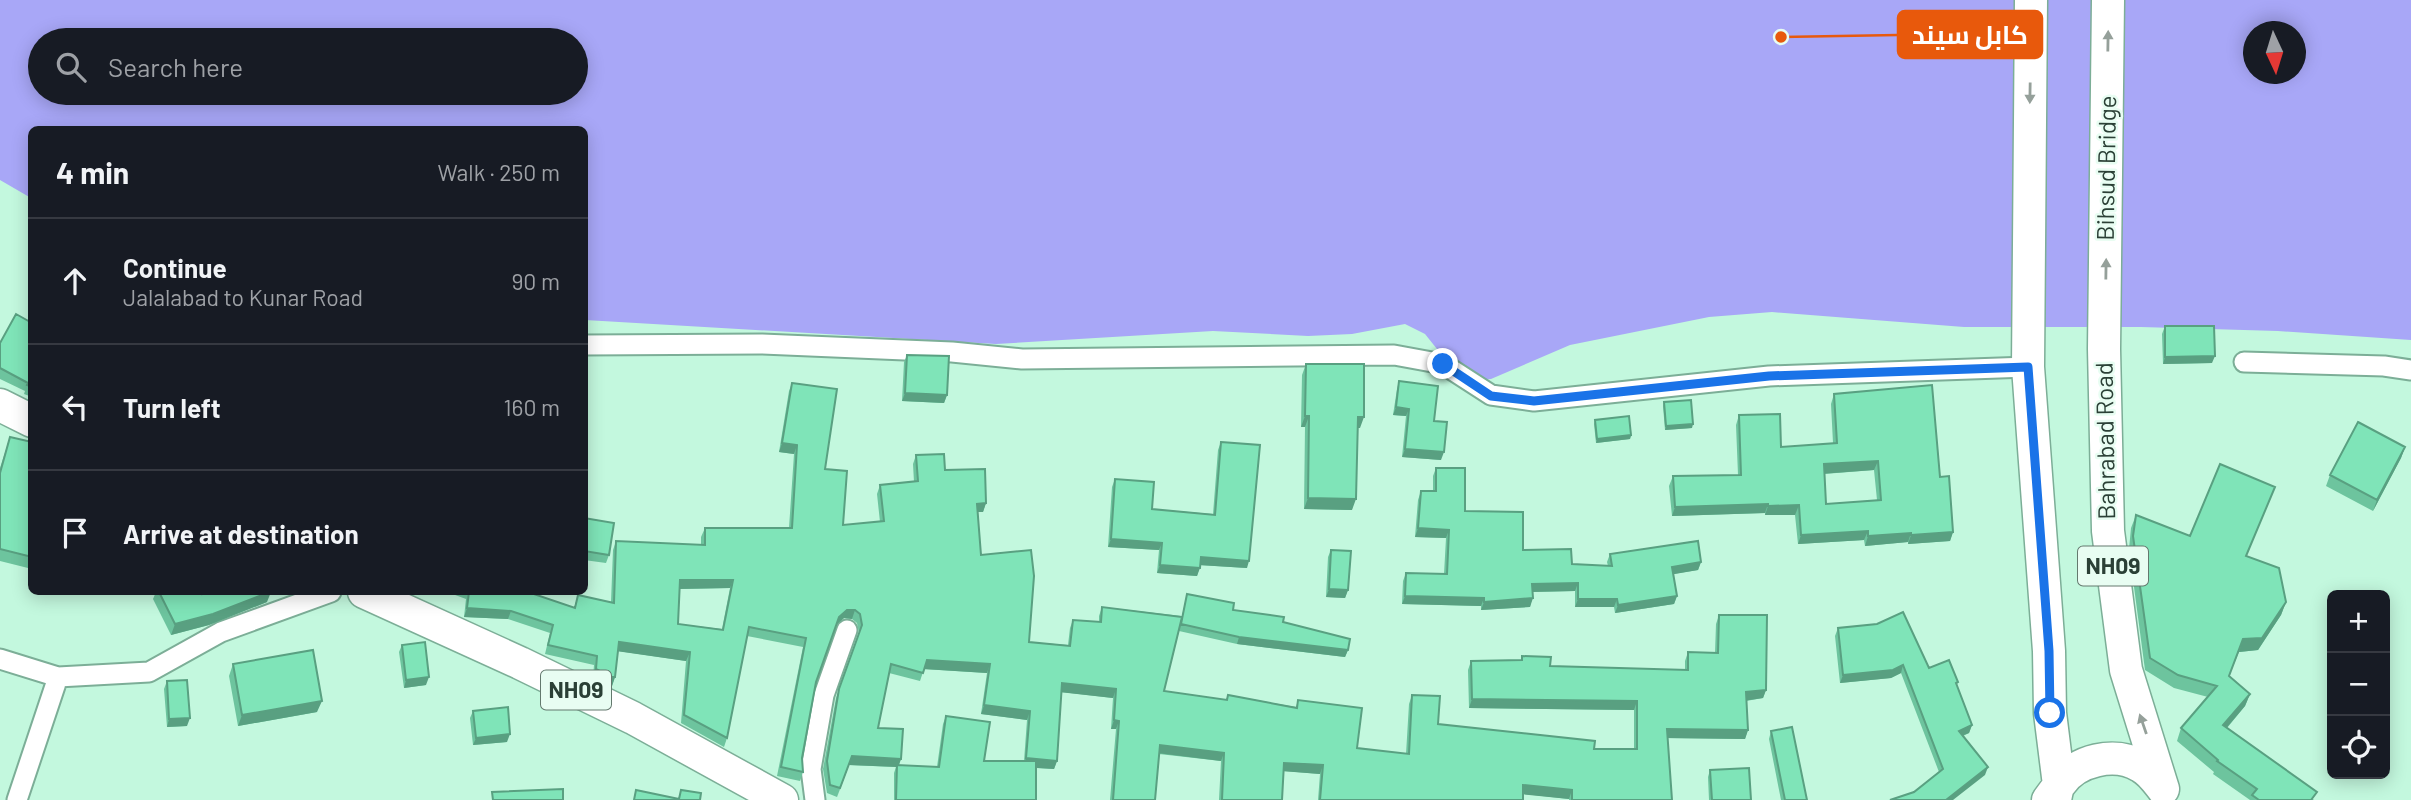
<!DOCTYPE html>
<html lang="en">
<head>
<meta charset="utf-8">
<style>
  body { margin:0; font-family:Barlow,Cairo,sans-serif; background:#20242c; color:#f1f3f6 }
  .controls { position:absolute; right:21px; bottom:21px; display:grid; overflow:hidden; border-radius:10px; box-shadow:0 4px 18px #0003 }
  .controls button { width:63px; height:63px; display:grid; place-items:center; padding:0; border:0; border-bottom:2px solid #363941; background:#171b24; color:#f1f3f6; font:35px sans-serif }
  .compass { position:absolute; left:2243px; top:21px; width:63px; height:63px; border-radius:50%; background:#171b24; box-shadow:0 4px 18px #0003; rotate:176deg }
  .stop { position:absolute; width:21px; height:21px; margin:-16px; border:5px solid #1a73e8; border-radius:50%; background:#fff }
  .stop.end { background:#1a73e8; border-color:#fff; box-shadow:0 2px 7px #0008 }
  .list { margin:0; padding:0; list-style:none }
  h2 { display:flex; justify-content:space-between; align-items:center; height:91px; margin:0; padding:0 28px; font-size:30px }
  h2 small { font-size:23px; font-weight:400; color:#9ea1a6 }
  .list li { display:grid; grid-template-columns:46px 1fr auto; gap:21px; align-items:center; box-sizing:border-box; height:126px; padding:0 28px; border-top:2px solid #363941 }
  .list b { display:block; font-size:26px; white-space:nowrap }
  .list p { margin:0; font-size:23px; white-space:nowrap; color:#9ea1a6 }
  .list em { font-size:23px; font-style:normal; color:#9ea1a6 }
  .icon { flex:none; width:38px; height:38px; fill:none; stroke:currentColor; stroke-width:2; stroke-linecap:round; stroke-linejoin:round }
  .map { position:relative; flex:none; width:2411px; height:800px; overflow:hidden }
  .search { position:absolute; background:#171b24; box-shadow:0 4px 18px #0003; left:28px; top:28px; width:560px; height:77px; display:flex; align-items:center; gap:18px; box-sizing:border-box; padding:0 24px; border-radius:38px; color:#9ea1a6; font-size:26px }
  .panel { position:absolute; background:#171b24; box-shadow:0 4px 18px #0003; left:28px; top:126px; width:560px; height:469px; border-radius:10px }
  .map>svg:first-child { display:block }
</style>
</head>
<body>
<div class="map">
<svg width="2411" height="800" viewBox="0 0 2411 800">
  <rect width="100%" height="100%" fill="#c3f8de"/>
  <!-- water -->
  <path fill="#a8a7f7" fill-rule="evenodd" d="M0,0H2411V340L2278,331L2141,327H1964L1772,312L1709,317L1570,345L1491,379L1479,380L1469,377L1441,354L1425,334L1405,324L1352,334L1308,336L1213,331L996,344L585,320L584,130H32L31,198L0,180ZM2254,32H2296V74H2254ZM40,40H576V93H40Z"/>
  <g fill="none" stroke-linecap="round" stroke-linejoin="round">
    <!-- street casing -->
    <g stroke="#7cae97" stroke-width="23">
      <path id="street" d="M584,345L762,344L952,352L1022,359L1394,355L1443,364L1491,395L1534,401L1769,376L2028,367
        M2244,362L2384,366L2411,370
        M0,659L58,677L149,672L221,632L331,592
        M17,800L58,677
        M815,800L811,769L824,695L847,630"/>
    </g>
    <!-- primary casing -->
    <g stroke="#7cae97" stroke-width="35">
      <path id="primary" d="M2031,0L2028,367L2049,651L2050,713L2059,785L2048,800
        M2108,0L2104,349L2108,531L2126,670L2163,789
        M0,405L32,421
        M364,592L520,663L633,718L782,800
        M2055,800C2056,795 2057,788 2060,784C2076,760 2115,751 2140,766C2150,771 2156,780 2163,789"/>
    </g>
    <!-- street -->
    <use href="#street" stroke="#fff" stroke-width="19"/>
    <!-- primary -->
    <use href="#primary" stroke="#fff" stroke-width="32"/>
  </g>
  <!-- wall -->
  <path fill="#6dc49e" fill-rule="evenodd" d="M32,323V397L24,394L25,391L0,379V343Z
    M2165,326L2212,363L2163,364L2162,334Z
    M907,355L947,395L944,403L902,401L904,362Z
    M1306,364L1360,428H1358L1352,510L1304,509L1305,427H1301L1302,375Z
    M1399,381L1434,421L1441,460L1402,457L1406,416L1393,415L1397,389Z
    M792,383L825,469L843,525L880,522L877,494L880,485L914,482L913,464L916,455L945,470L986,503L983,512H978L981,555L1029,642L1068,645L1070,628L1073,620L1099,622V616L1102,607L1182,616L1187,594L1233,610L1283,622L1348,650L1345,657L1237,644L1179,631L1164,691L1226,700L1228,695L1296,707L1298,700L1357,748L1406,754L1409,704L1412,695L1438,724L1594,749H1634V710L1469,708L1468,670L1471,661L1521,660L1522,656L1550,666L1685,670V661L1688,652L1715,653L1716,624L1719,615L1766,690L1763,698L1746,701L1748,730L1745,739L1667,738L1672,800H1569V799L1523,794V800H1318L1320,774L1284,771L1282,800H1219L1221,761L1159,754L1155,800H1110L1116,729H1111L1113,698L1061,692L1057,761L1054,769L1036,768V800H894V773L896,767L849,765L837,797L827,793L823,769L836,698L859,633L857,623L852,619L844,618L836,625L816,682L802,758L803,772L800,781L777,776L803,647L747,636L727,738L724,747L681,723L686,661L618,651L615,677L612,686L608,685L593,678L594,665L545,654L550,633L508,619L464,617L466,599L447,592H528L574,608L578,595L611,602L613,550L616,541L701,545V537L705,528H789L794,454L779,452L789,391ZM730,588L722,629L678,624L679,589ZM924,669L987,673L981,714L1027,720L1024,761H984L946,716L943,724L937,767L899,765L901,759L878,728L889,673L920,681Z
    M1834,394L1940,477L1953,532L1950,541L1908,544V542L1865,546L1864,540L1798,544L1795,515H1765V513L1672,516L1669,486L1673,476L1738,475L1736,425L1739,415L1781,447L1833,443L1831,404ZM1874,470L1877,500L1826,504L1824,474Z
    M1664,402L1692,428L1665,430L1663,406Z
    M1595,420L1631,435L1630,439L1596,443L1594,424Z
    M10,437L32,442V558L28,568L0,561V468Z
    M1221,442L1247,568L1200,565L1197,576L1157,573L1159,550L1108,547L1112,487L1115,479L1152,509L1213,514L1218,450Z
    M2405,447L2401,458L2373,511L2326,486L2330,475Z
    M1436,468L1465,511L1523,550L1572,564L1608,566L1607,562L1610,554L1701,562L1698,570L1673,574L1677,596L1674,604L1615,613L1614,607H1575V591L1533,592L1530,607L1481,610V606L1402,604L1403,581L1406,573L1444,574L1446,538L1415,537L1418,500L1421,491H1433V476Z
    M2270,499L2246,557L2286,602L2281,615L2258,650L2239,652L2229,676L2250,694L2245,706L2227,728L2314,800H2250L2213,774L2214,772L2177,741L2181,728L2208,697L2174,688L2145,670L2129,549L2131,528L2136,515L2190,536Z
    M584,518L609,555L606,563L584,560Z
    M1331,550L1348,590L1345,598L1326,597L1328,557Z
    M156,592H201L202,594L267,602L209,625L171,635L153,599Z
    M1838,628L1929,668L1958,682L1957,685L1972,725L1969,733L1963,736L1985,775L1939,772L1901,673L1891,678L1840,683L1835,636Z
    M402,645L426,685L404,688L399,652Z
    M233,664L317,712L238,726L229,676Z
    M167,681L187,726L167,727L164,689Z
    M473,711L507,742L473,745L470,718Z
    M1771,731L1807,800H1781L1769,739Z
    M1710,770L1751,800H1709L1708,777Z"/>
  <!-- shaded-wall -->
  <path fill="#59a081" d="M2215,356L2212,363L2163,364L2165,357Z
    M905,393L947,395L944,403L902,401Z
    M1396,407L1409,409L1406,416L1393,415Z
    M1305,416H1309L1305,427H1301Z
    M1358,417H1364L1360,428H1354Z
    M1693,424L1692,428L1665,430L1666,426Z
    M1631,435L1630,439L1596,443L1597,439Z
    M782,443L797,445L794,454L779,452Z
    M2405,447L2401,458L2373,511L2377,500Z
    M1405,449L1444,452L1441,460L1402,457Z
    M1878,461L1874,470L1820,474L1824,464Z
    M1308,498L1356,499L1352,510L1304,509Z
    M986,503L983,512H974L977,504Z
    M1768,504L1765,513L1672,516L1675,507Z
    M1799,505L1795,515H1765L1768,506Z
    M1418,528L1449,530L1446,538L1415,537Z
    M1868,531L1864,540L1798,544L1801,535Z
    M1953,532L1950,541L1908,544L1911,535Z
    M1911,533L1908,542L1865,546L1868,536Z
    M1111,539L1162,543L1159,550L1108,547Z
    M1201,557L1249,561L1247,568L1198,565Z
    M1701,562L1698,570L1669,575L1672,567Z
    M1160,565L1200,568L1197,576L1157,573Z
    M680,580H733L730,588L677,589Z
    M1578,583L1575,591L1529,592L1532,584Z
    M1329,589L1348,590L1345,598L1326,597Z
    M271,592L267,602L209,625L171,635L175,624Z
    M1405,596L1484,598L1481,606L1402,604Z
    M1677,596L1674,604L1615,613L1618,605Z
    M1533,598L1530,607L1481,610L1484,602Z
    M1578,599H1617L1614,607H1575Z
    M2286,602L2281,615L2258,650L2239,652L2243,639Z
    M467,608L511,611L508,619L464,617Z
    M847,610H855L852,619L844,618L836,625L839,617Z
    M1239,637L1348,650L1345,657L1237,644Z
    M619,642L690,652L686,661L616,651Z
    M927,660L990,664L987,673L923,669Z
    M1903,665L1901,673L1891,678L1840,683L1843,675Z
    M429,677L426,685L404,688L406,680Z
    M611,677H615L612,686L608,685Z
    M1062,683L1116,689L1113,698L1059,692Z
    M1766,690L1763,698L1743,701L1746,692Z
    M2250,694L2245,706L2218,738L2223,725Z
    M1472,699L1637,701L1634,710L1469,708Z
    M322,701L317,712L238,726L242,715Z
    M984,705L1030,711L1027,720L981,714Z
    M190,718L187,726L167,727L169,719Z
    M1114,720L1119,721L1116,729H1111Z
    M1972,725L1969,733L1956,738L1959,731Z
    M1667,729L1748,730L1745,739L1663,738Z
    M510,734L507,742L473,745L476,738Z
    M1160,745L1224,753L1221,761L1157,753Z
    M852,756L901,759L898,767L849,765L837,797Z
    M1026,758L1057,761L1054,769L1023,767Z
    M1284,763L1323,765L1320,774L1281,771Z
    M1988,767L1985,775L1953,800H1946Z
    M1523,785L1572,790L1569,799L1520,794Z"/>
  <!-- building -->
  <path fill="#7fe4b8" stroke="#59a081" stroke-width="2" fill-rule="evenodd" d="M16,314L32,323V387L27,385L28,383L0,368V343Z
    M2165,326H2214L2215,356L2165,357Z
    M907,355L949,356L947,395L905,393Z
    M1306,364H1364V417H1358L1356,499L1308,498L1309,416H1305Z
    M1399,381L1438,386L1434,421L1447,422L1444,452L1405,449L1409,409L1396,407Z
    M792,383L837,389L825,469L847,471L843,525L884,521L880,485L918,481L916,455L944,454L945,470L985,469L986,503L977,504L981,555L1031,550L1034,576L1029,642L1070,646L1073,620L1101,622L1102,607L1182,617L1164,691L1227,700L1228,695L1297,708L1298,700L1362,708L1357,748L1409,754L1412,695L1440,696L1438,724L1595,741L1594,749H1637V701L1472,699L1471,661L1522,660V656L1551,657L1550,666L1688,670V652L1718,653L1719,615H1767L1766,690L1746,692L1748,730L1667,729L1672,800H1572V790L1523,785V800H1320L1323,765L1284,763L1282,800H1222L1224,753L1160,745L1155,800H1113L1119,721L1114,720L1116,689L1062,683L1057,761L1026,758L1030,711L984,705L990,664L927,660L923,673L891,664L878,728L903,729L901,759L852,756L840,788L830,785L827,761L839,689L862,625L860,614L855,610H847L839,617L816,682L802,758L803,772L781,767L806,638L749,627L727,738L684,715L690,652L619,642L615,677H611L596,669L597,656L548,645L553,625L511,611L467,608L469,592H528L575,608L578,595L614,603L616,541L705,545V528H792L797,445L782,443ZM680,580H733L723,630L678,624Z
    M1932,385L1940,477L1949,476L1953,532L1911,535V533L1868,536V531L1801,535L1799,505L1768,506V504L1675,507L1673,476L1741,475L1739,415L1780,414L1781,447L1837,443L1834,394ZM1878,461L1881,500L1826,504L1824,464Z
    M1691,400L1693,424L1666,426L1664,402Z
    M1629,416L1631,435L1597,439L1595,420Z
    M2358,422L2405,447L2377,500L2330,475Z
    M10,437L32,442V557L0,549V473Z
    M1221,442L1260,445L1249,561L1201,557L1200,568L1160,565L1162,543L1111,539L1115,479L1154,482L1152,509L1215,515Z
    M2220,464L2275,487L2246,556L2279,568L2286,602L2262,638L2243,639L2229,676L2250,694L2223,725L2317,792L2311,800H2259L2252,795L2257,789L2217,761L2218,760L2181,728L2217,686L2178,675L2150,658L2133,536L2136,515L2190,536Z
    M1436,468H1465V511L1523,512V550L1571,549L1572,564L1612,566L1610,554L1698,541L1701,562L1672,567L1677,596L1618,605L1617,599H1578V583L1532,584L1533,598L1484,602V598L1405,596L1406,573L1447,574L1449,530L1418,528L1421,491H1436Z
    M584,518L614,523L609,555L584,551Z
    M1331,550L1351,551L1348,590L1329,589Z
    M159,592H201L202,594L212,592H270L213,614L175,624Z
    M1187,594L1234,603L1233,610L1284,617L1283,622L1350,639L1348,650L1239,637L1181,624Z
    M1903,612L1929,668L1949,660L1958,682L1956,683L1972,725L1959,731L1988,767L1946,800H1890L1914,792L1943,769L1903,665L1893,670L1843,675L1838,628L1877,624Z
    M425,642L429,677L406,680L402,645Z
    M313,650L322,701L242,715L233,664Z
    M187,680L190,718L169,719L167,681Z
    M508,707L510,734L476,738L473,711Z
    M946,716L990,722L984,761H1036V800H896L897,765L939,767Z
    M1792,727L1807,800H1785L1771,731Z
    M1749,768L1751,800H1712L1710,770Z
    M563,789V800H493L492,792Z
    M636,790L679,799L681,790L701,793L700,800H634Z"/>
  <!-- one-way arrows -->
  <defs><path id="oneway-solid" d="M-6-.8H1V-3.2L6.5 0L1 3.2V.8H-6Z" transform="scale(1.75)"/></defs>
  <g fill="#95a09a">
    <use href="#oneway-solid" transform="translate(2108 41) rotate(-89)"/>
    <use href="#oneway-solid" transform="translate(2030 93) rotate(91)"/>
    <use href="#oneway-solid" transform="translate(2106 269) rotate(-89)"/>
    <use href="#oneway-solid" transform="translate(2143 724) rotate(-109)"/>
  </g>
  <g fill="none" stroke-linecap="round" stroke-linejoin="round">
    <!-- route -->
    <path stroke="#1a73e8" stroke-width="9" d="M1443,364L1491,396L1534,401L1769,376L2028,367L2049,651L2050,713"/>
  </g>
  <g text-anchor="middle" stroke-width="5" stroke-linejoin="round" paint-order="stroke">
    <!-- shield labels -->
    <g fill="#e8fdf2" stroke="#64796e" stroke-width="2">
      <rect x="2078" y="546.5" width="70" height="39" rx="5"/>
      <rect x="541" y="670.5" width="70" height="39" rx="5"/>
    </g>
    <g font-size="23" font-weight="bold" fill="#2b4036">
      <text x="2113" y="574">NH09</text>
      <text x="576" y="698">NH09</text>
    </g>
    <!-- street labels -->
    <g font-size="24" fill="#2b4036" stroke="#e8fdf2">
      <text transform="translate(2107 168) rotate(-89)" y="8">Bihsud Bridge</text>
      <text transform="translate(2106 441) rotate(-91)" y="8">Bahrabad Road</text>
    </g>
  </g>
  <!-- callouts -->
  <path fill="none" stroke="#e8590c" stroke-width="2.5" d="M1781 37L1898 35"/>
  <circle fill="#e8590c" stroke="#e8fdf2" stroke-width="2.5" cx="1781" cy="37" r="7"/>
  <rect fill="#e8590c" stroke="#e8590c" stroke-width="2.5" x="1898" y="11" width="144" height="47" rx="7"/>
  <g font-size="26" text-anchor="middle" font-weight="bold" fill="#fff">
    <text x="1970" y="44">کابل سيند</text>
  </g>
</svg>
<div class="controls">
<button>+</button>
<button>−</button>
<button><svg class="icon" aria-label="locate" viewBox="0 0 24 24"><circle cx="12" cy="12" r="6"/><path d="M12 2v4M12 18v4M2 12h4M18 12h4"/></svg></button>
</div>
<svg class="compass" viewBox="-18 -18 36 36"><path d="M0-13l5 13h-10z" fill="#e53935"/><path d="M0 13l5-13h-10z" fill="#9ea1a6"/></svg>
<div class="stop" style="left:2050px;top:713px"></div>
<div class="stop end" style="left:1443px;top:364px"></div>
<div class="search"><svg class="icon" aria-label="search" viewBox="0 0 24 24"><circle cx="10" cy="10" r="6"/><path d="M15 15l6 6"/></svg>Search here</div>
<section class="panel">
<h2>4 min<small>Walk · 250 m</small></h2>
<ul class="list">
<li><svg class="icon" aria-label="ahead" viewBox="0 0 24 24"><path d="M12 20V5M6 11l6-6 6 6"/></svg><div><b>Continue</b><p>Jalalabad to Kunar Road</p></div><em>90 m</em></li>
<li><svg class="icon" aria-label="left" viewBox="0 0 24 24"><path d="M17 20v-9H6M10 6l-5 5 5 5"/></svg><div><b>Turn left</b></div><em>160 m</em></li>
<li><svg class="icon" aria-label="arrive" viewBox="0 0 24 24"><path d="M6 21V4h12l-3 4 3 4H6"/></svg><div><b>Arrive at destination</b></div></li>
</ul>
</section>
</div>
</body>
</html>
